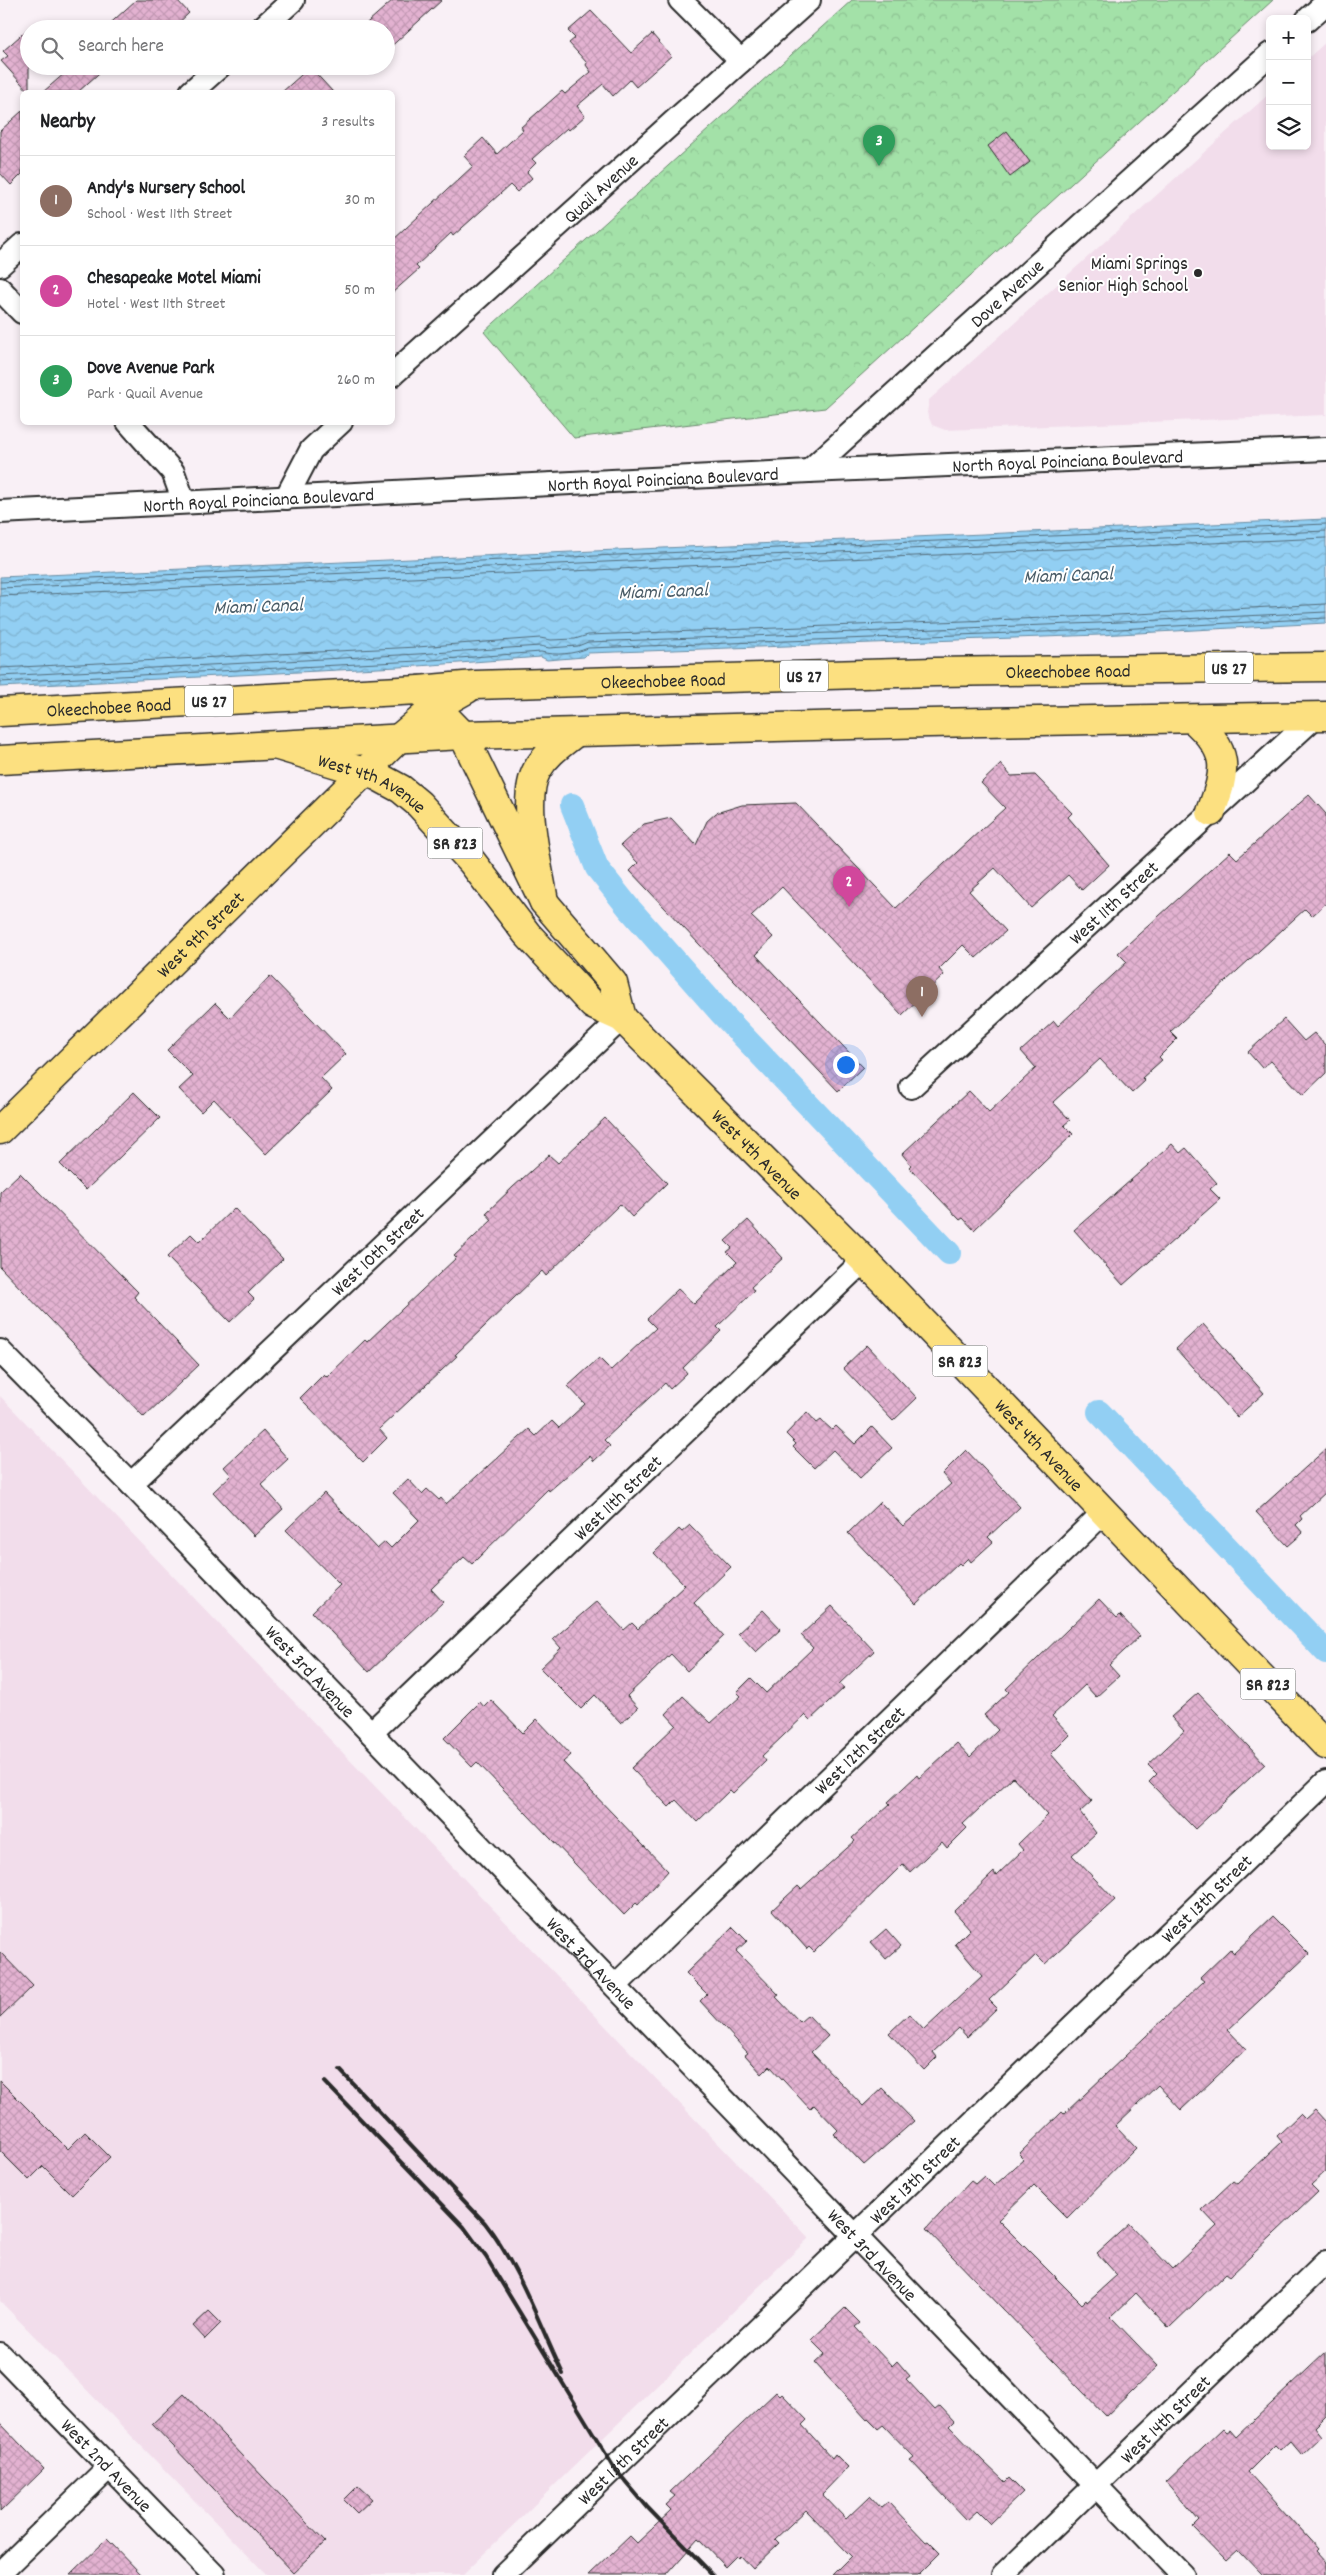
<!DOCTYPE html>
<html lang="en">
<head>
<meta charset="utf-8">
<style>
  body { margin:0; font-family:Dekko,sans-serif; background:#f6f6f6; color:#202124 }
  .controls { position:absolute; right:15px; top:15px; display:grid; overflow:hidden; border-radius:8px; box-shadow:0 2px 8px #0003 }
  .controls button { width:45px; height:45px; display:grid; place-items:center; padding:0; border:0; border-bottom:1px solid #e0e0e0; background:#fff; color:#202124; font:25px sans-serif }
  .you { position:absolute; left:845px; top:1064px; width:18px; height:18px; margin:-12px; border:4px solid #fff; border-radius:50%; background:#1a73e8; box-shadow:0 0 0 8px #1a73e833 }
  .badge { display:grid; place-items:center; width:32px; height:32px; border-radius:50%; background:#db2777; color:#fff; font-size:16px; font-weight:700 }
  .pin { position:absolute; translate:-50% -41px; filter:drop-shadow(0 1px 2px #0008) }
  .pin::after { content:''; position:absolute; top:26px; width:18px; height:15px; background:inherit; clip-path:polygon(0 0,100% 0,50% 100%) }
  .list { margin:0; padding:0; list-style:none }
  h2 { display:flex; justify-content:space-between; align-items:center; height:65px; margin:0; padding:0 20px; font-size:21px }
  h2 small { font-size:16px; font-weight:400; color:#757577 }
  .list li { display:grid; grid-template-columns:32px 1fr auto; gap:15px; align-items:center; box-sizing:border-box; height:90px; padding:0 20px; border-top:1px solid #e0e0e0 }
  .list b { display:block; font-size:19px; white-space:nowrap }
  .list p { margin:0; font-size:16px; white-space:nowrap; color:#757577 }
  .list em { font-size:16px; font-style:normal; color:#757577 }
  .icon { flex:none; width:28px; height:28px; fill:none; stroke:currentColor; stroke-width:2; stroke-linecap:round; stroke-linejoin:round }
  .map { position:relative; flex:none; width:1326px; height:2575px; overflow:hidden }
  .search { position:absolute; background:#fff; box-shadow:0 2px 8px #0003; left:20px; top:20px; width:375px; height:55px; display:flex; align-items:center; gap:12px; box-sizing:border-box; padding:0 18px; border-radius:28px; color:#757577; font-size:19px }
  .panel { position:absolute; background:#fff; box-shadow:0 2px 8px #0003; left:20px; top:90px; width:375px; height:335px; border-radius:8px }
  .map>svg:first-child { display:block }
</style>
</head>
<body>
<div class="map">
<svg width="1326" height="2575" viewBox="0 0 1326 2575">
  <defs>
    <pattern id="forest-crowns" width="20" height="18" patternUnits="userSpaceOnUse" patternTransform="scale(1.25)"><rect width="20" height="18" fill="#a3e1a8"/><path d="M2 6a3 3 0 1 1 6 0M12 15a3 3 0 1 1 6 0" fill="none" stroke="#8cc191"/></pattern>
    <pattern id="water-waves" width="16" height="10" patternUnits="userSpaceOnUse" patternTransform="scale(1.25)"><rect width="16" height="10" fill="#92cff3"/><path d="M0 5q4-4 8 0t8 0" fill="none" stroke="#7eb2d0"/></pattern>
    <pattern id="building-cross-hatch" width="8" height="8" patternUnits="userSpaceOnUse" patternTransform="scale(1.25)"><rect width="8" height="8" fill="#e3b2d1"/><path d="M0 0l8 8M0 8l8-8" fill="none" stroke="#c399b4"/></pattern>
  </defs>
  <rect width="100%" height="100%" fill="#f9f0f6"/>
  <filter id="ink" filterUnits="userSpaceOnUse"><feTurbulence type="fractalNoise" baseFrequency=".02" numOctaves="2"/><feDisplacementMap in="SourceGraphic" scale="10" xChannelSelector="R" yChannelSelector="G"/><feConvolveMatrix kernelMatrix="1 2 1 2 8 2 1 2 1" color-interpolation-filters="sRGB"/></filter>
  <g filter="url(#ink)">
    <!-- built -->
    <path fill="#f2ddeb" d="M1326,42V415L945,430L932,425L927,413L929,400L1270,93V146H1307V59Z
      M0,1396L809,2238L462,2575H267L0,2301Z"/>
    <!-- forest -->
    <path fill="url(#forest-crowns)" stroke="#67866a" d="M852,0H1273L825,408L574,438L484,332Z"/>
    <!-- water -->
    <path fill="url(#water-waves)" stroke="#698da3" d="M1326,519V623L1100,635L588,653L584,657L547,660L541,657L418,666L0,687V577Z"/>
    <g fill="none" stroke-linecap="round" stroke-linejoin="round">
      <!-- shore -->
      <path stroke="#546d7b" stroke-width="1" d="M0,582L1326,524
        M0,588L1326,531
        M0,596L1326,538
        M0,668L417,647L540,638L551,640L575,639L588,635L1099,616L1326,604
        M0,676L418,654L540,646L549,648L578,646L588,642L1099,623L1326,612
        M0,682L418,661L541,652C556,656 574,654 588,648L1099,630L1326,618"/>
      <!-- canal -->
      <path stroke="#92cff3" stroke-width="24" d="M572,805L597,868L628,907L722,1014L949,1253
        M1099,1412L1326,1652"/>
    </g>
    <!-- building -->
    <path fill="url(#building-cross-hatch)" stroke="#2b2b2b" d="M136,0H177L189,13L172,29H104Z
      M393,0H442L386,51V29H360Z
      M591,11L631,53L652,34L671,56L636,87L630,80L613,96L603,84L577,106L585,116L569,130L567,128L532,159L536,163L527,172L532,178L517,192L510,185L453,236L451,233L416,266L419,269L392,293V241L473,166L464,156L483,138L497,154L523,130L521,127L562,91L565,94L591,72L586,65L587,63L569,43L575,38L568,31Z
      M29,28V92L1,61L8,56L3,51Z
      M73,66H107L78,92H43Z
      M310,67L333,92H282Z
      M22,111V174L11,185L0,173V131Z
      M1007,131L1030,162L1010,177L988,146Z
      M1001,764L1011,776L1035,775L1072,813L1068,817L1109,865L1082,890L1068,875L1031,908L995,868L969,891L1006,931L976,958L963,945L939,969L944,975L902,1015L782,887L751,916L773,937L756,955L863,1067L838,1091L630,871L638,863L621,845L644,824L671,818L696,845L707,821L716,813L742,805L796,803L896,908L1005,808L981,783Z
      M1309,795L1326,814V903L1312,916L1305,909L1170,1032L1177,1039L1159,1057L1162,1060L1142,1078L1145,1081L1132,1093L1100,1059L1053,1102L1070,1120L1064,1125L1073,1134L974,1230L963,1218L960,1220L909,1167L911,1165L902,1154L969,1091L989,1112L1036,1068L1021,1051L1054,1021L1058,1026L1127,962L1118,953L1230,852L1237,859Z
      M270,976L346,1054L321,1078L332,1090L266,1154L214,1099L201,1112L179,1089L193,1076L167,1050L215,1003L230,1018Z
      M1284,1019L1304,1041L1314,1033L1326,1046V1073L1303,1095L1271,1061L1262,1068L1248,1052Z
      M134,1092L160,1118L86,1190L60,1164Z
      M605,1118L667,1183L632,1217L620,1204L546,1276L542,1271L455,1355L457,1356L379,1429L387,1438L363,1462L300,1398L324,1374L327,1377L365,1340L367,1342L456,1258L454,1256L492,1220L486,1213L513,1187L549,1155L558,1163Z
      M1172,1144L1180,1153L1186,1148L1217,1183L1210,1189L1220,1199L1123,1285L1074,1230Z
      M20,1173L138,1292L134,1297L199,1365L144,1417L0,1267V1192Z
      M234,1208L283,1259L248,1293L254,1299L230,1322L167,1257L191,1234L199,1242Z
      M748,1220L783,1258L751,1287L754,1291L717,1327L721,1331L683,1368L687,1373L670,1389L665,1383L604,1440L610,1446L594,1461L590,1456L549,1491L548,1489L472,1564L464,1557L431,1589L443,1602L369,1672L312,1612L340,1585L286,1530L324,1493L377,1549L385,1542L391,1548L419,1520L393,1493L408,1479L422,1494L427,1489L439,1500L441,1498L446,1504L529,1429L536,1436L552,1421L559,1428L585,1404L568,1386L599,1358L611,1370L656,1328L647,1319L678,1289L694,1304L737,1262L727,1252L732,1248L725,1241Z
      M1203,1324L1264,1393L1237,1417L1176,1349Z
      M867,1345L917,1398L893,1421L843,1368Z
      M807,1412L817,1423L821,1420L832,1430L836,1426L855,1444L872,1427L892,1448L860,1478L833,1450L814,1468L793,1447L796,1444L786,1434Z
      M263,1431L288,1459L261,1484L283,1509L254,1536L213,1492L231,1475L224,1467Z
      M1326,1449V1492L1300,1516L1302,1519L1296,1525L1303,1533L1288,1546L1256,1512Z
      M966,1450L1020,1507L988,1537L993,1542L971,1562L968,1558L961,1565L959,1563L916,1604L848,1533L880,1502L903,1526L951,1484L942,1474Z
      M690,1525L731,1567L694,1603L724,1636L687,1671L671,1654L627,1696L638,1708L621,1723L595,1695L581,1709L540,1668L561,1648L553,1639L597,1601L624,1630L632,1623L638,1629L685,1585L654,1553L679,1529L682,1532Z
      M1099,1599L1117,1618L1120,1615L1140,1636L1109,1665L1119,1676L1096,1697L1085,1685L1052,1716L1070,1735L1051,1754L1092,1801L1080,1812L1096,1833L1072,1855L1115,1900L1045,1964L1036,1955L989,2000L997,2008L967,2037L959,2028L933,2052L937,2057L924,2070L889,2033L909,2014L924,2030L982,1976L955,1944L970,1929L954,1911L994,1872L996,1876L1023,1850L1018,1844L1048,1815L1013,1777L963,1824L967,1828L947,1848L942,1842L910,1872L903,1864L814,1952L809,1947L807,1949L772,1910L798,1886L801,1889L855,1841L852,1838L890,1804L888,1802L917,1775L919,1778L957,1743L970,1757L998,1730L984,1715L1009,1692L1006,1689Z
      M832,1606L874,1651L839,1684L844,1688L810,1720L805,1715L762,1756L766,1761L733,1793L730,1790L697,1822L676,1800L669,1807L631,1768L676,1725L666,1714L683,1696L711,1723L741,1696L737,1692L751,1678L766,1693L813,1648L801,1635Z
      M763,1610L781,1629L756,1652L738,1633Z
      M1198,1693L1265,1764L1195,1829L1149,1782L1157,1774L1148,1765L1184,1731L1171,1717Z
      M491,1700L523,1733L537,1719L571,1755L563,1762L668,1871L638,1905L636,1903L624,1915L477,1762L472,1767L444,1738L480,1702L484,1707Z
      M1272,1917L1309,1954L1228,2030L1246,2049L1181,2110L1158,2085L1115,2126L1136,2148L1067,2218L1034,2185L998,2220L1082,2304L1086,2300L1087,2302L1117,2275L1097,2253L1129,2224L1172,2269L1217,2226L1202,2210L1233,2181L1237,2184L1282,2142L1277,2136L1300,2114L1305,2119L1315,2110L1326,2122V2171L1311,2185L1318,2192L1230,2276L1226,2273L1169,2328L1136,2293L1111,2317L1158,2366L1106,2416L926,2229L971,2181L975,2184L984,2176L994,2186L1024,2159L1019,2154L1062,2112L1064,2114L1204,1981L1200,1978L1230,1949L1234,1953Z
      M733,1927L747,1941L736,1951L779,1995L776,1997L800,2022L808,2015L828,2036L811,2052L863,2106L882,2088L914,2121L864,2165L834,2134L838,2130L814,2105L810,2109L770,2066L762,2074L745,2055L748,2053L700,2001L707,1994L686,1973Z
      M886,1929L901,1946L886,1959L871,1942Z
      M0,1952L33,1986L0,2018Z
      M0,2081L68,2149L85,2132L110,2157L72,2195L43,2166L29,2180L0,2151Z
      M845,2308L860,2323L855,2327L892,2366L897,2361L910,2376L906,2379L935,2410L940,2406L954,2421L949,2426L983,2461L1005,2482L1009,2478L1023,2492L990,2524L977,2511L967,2520L910,2460L914,2457L883,2425L878,2429L868,2419L867,2420L815,2363L825,2354L811,2340Z
      M209,2311L221,2323L205,2339L193,2326Z
      M1326,2352V2416L1315,2427L1322,2436L1302,2455L1290,2441L1280,2450L1275,2445L1248,2472L1318,2549L1316,2551L1326,2562V2575H1262L1238,2550L1226,2561L1193,2527L1199,2521L1166,2482L1223,2428L1227,2432L1230,2430L1236,2437Z
      M776,2392L780,2396L782,2394L807,2420L802,2425L832,2458L835,2454L848,2467L822,2494L846,2519L870,2496L881,2508L888,2502L926,2542L928,2541L940,2553L918,2575H832L851,2556L806,2510L775,2539L779,2543L752,2569L740,2556L738,2558L736,2556L725,2567L698,2539L666,2575H589L630,2536L637,2543L671,2511L665,2505L675,2496L670,2492Z
      M184,2394L325,2542L293,2572L152,2424Z
      M0,2423L44,2469L0,2512Z
      M358,2486L372,2499L357,2513L344,2500Z
      M107,2539L142,2575H70Z"/>
    <g fill="none" stroke-linecap="round" stroke-linejoin="round">
      <!-- minor casing -->
      <g stroke="#2b2b2b" stroke-width="26">
        <g id="minor">
          <path d="M680,0L741,61"/>
          <path d="M1307,20L1326,3"/>
          <path d="M261,29L293,0"/>
          <path d="M191,92L220,66"/>
          <path d="M0,265L22,245"/>
          <path d="M0,289L22,312"/>
          <path id="s1" d="M392,375L809,0"/>
          <path d="M128,422L173,472L184,502"/>
          <path id="s2" d="M809,471L1270,54"/>
          <path d="M286,498L311,450L341,422"/>
          <path id="s3" d="M0,512L809,471L1326,449"/>
          <path id="s4" d="M911,1087L1316,716"/>
          <path id="s5" d="M0,1351L131,1484L1182,2575"/>
          <path id="s6" d="M131,1484L622,1018"/>
          <path id="s7" d="M371,1733L864,1260"/>
          <path id="s8" d="M615,1986L1104,1512"/>
          <path id="s9" d="M0,2354L214,2575"/>
          <path d="M0,2573L109,2467"/>
          <path id="s10" d="M503,2575L1326,1782"/>
          <path id="s11" d="M1003,2575L1326,2262"/>
        </g>
      </g>
      <!-- major casing -->
      <g stroke="#2b2b2b" stroke-width="31">
        <g id="major">
          <path d="M419,690L463,735L544,902L613,983L622,1018"/>
          <path id="s12" d="M278,746L377,776L401,789L419,804L472,862L527,934L593,1005L622,1018L864,1260L1326,1745"/>
          <path id="s13" d="M0,1130L399,738"/>
        </g>
      </g>
      <!-- highway casing -->
      <g stroke="#2b2b2b" stroke-width="31">
        <g id="highway">
          <path id="s14" d="M0,712L419,690L475,685L934,672L1326,667"/>
          <path d="M1193,719C1230,752 1227,768 1211,812"/>
          <path d="M399,738L437,706L467,689"/>
          <path d="M0,760L463,735L929,723L1326,716"/>
          <path d="M544,902C539,868 520,800 537,770C546,754 561,744 575,733"/>
        </g>
      </g>
      <!-- minor -->
      <use href="#minor" stroke="#fff" stroke-width="22"/>
      <!-- major -->
      <use href="#major" stroke="#fce080" stroke-width="28"/>
      <!-- highway -->
      <use href="#highway" stroke="#fce080" stroke-width="28"/>
      <!-- rail -->
      <path stroke="#2b2b2b" stroke-width="4" d="M340,2070L485,2223C520,2268 538,2322 563,2374
        M325,2082L464,2227L486,2257L615,2469L648,2508L713,2575"/>
    </g>
  </g>
  <!-- markers -->
  <circle fill="#2b2b2b" stroke="#fff" stroke-width="2" cx="1198" cy="273" r="5"/>
  <g text-anchor="middle" stroke-width="4" stroke-linejoin="round" paint-order="stroke">
    <!-- shield labels -->
    <g fill="#fff" stroke="#6b6b6b" stroke-width="1">
      <rect x="1205" y="652.5" width="48" height="31" rx="4"/>
      <rect x="780" y="660.5" width="48" height="31" rx="4"/>
      <rect x="185" y="685.5" width="48" height="31" rx="4"/>
      <rect x="427.5" y="827.5" width="55" height="31" rx="4"/>
      <rect x="932.5" y="1345.5" width="55" height="31" rx="4"/>
      <rect x="1240.5" y="1668.5" width="55" height="31" rx="4"/>
    </g>
    <g font-size="18" font-weight="bold" fill="#2b2b2b">
      <text x="1229" y="674">US 27</text>
      <text x="804" y="682">US 27</text>
      <text x="209" y="707">US 27</text>
      <text x="455" y="849">SR 823</text>
      <text x="960" y="1367">SR 823</text>
      <text x="1268" y="1690">SR 823</text>
    </g>
    <!-- street labels -->
    <g font-size="19" fill="#2b2b2b" stroke="#fff">
      <text dy="7" stroke="none"><textPath href="#s1" startOffset="280">Quail Avenue</textPath></text>
      <text dy="7" stroke="none"><textPath href="#s2" startOffset="266">Dove Avenue</textPath></text>
      <text dy="7" stroke="none"><textPath href="#s3" startOffset="1069">North Royal Poinciana Boulevard</textPath></text>
      <text dy="7" stroke="none"><textPath href="#s3" startOffset="664">North Royal Poinciana Boulevard</textPath></text>
      <text dy="7" stroke="none"><textPath href="#s3" startOffset="259">North Royal Poinciana Boulevard</textPath></text>
      <text dy="7" stroke="none"><textPath href="#s14" startOffset="1069">Okeechobee Road</textPath></text>
      <text dy="7" stroke="none"><textPath href="#s14" startOffset="664">Okeechobee Road</textPath></text>
      <text dy="7" stroke="none"><textPath href="#s14" startOffset="109">Okeechobee Road</textPath></text>
      <text dy="7" stroke="none"><textPath href="#s12" startOffset="102">West 4th Avenue</textPath></text>
      <text dy="7" stroke="none"><textPath href="#s4" startOffset="274">West 11th Street</textPath></text>
      <text dy="7" stroke="none"><textPath href="#s13" startOffset="280">West 9th Street</textPath></text>
      <text dy="7" stroke="none"><textPath href="#s12" startOffset="644">West 4th Avenue</textPath></text>
      <text dy="7" stroke="none"><textPath href="#s6" startOffset="339">West 10th Street</textPath></text>
      <text dy="7" stroke="none"><textPath href="#s12" startOffset="1049">West 4th Avenue</textPath></text>
      <text dy="7" stroke="none"><textPath href="#s7" startOffset="341">West 11th Street</textPath></text>
      <text dy="7" stroke="none"><textPath href="#s5" startOffset="446">West 3rd Avenue</textPath></text>
      <text dy="7" stroke="none"><textPath href="#s8" startOffset="340">West 12th Street</textPath></text>
      <text dy="7" stroke="none"><textPath href="#s10" startOffset="976">West 13th Street</textPath></text>
      <text dy="7" stroke="none"><textPath href="#s5" startOffset="851">West 3rd Avenue</textPath></text>
      <text dy="7" stroke="none"><textPath href="#s10" startOffset="571">West 13th Street</textPath></text>
      <text dy="7" stroke="none"><textPath href="#s5" startOffset="1256">West 3rd Avenue</textPath></text>
      <text dy="7" stroke="none"><textPath href="#s11" startOffset="225">West 14th Street</textPath></text>
      <text dy="7" stroke="none"><textPath href="#s10" startOffset="166">West 13th Street</textPath></text>
      <text dy="7" stroke="none"><textPath href="#s9" startOffset="154">West 2nd Avenue</textPath></text>
    </g>
    <!-- poi labels -->
    <g font-size="19" fill="#2b2b2b" stroke="#fff" text-anchor="end">
      <text x="1188" y="269">Miami Springs<tspan x="1188" dy="22">Senior High School</tspan></text>
    </g>
    <!-- water labels -->
    <g font-size="20" font-style="italic" fill="#4a5c67" stroke="#fff">
      <text transform="translate(1068 574) rotate(-2)" y="7">Miami Canal</text>
      <text transform="translate(663 590) rotate(-2)" y="7">Miami Canal</text>
      <text transform="translate(258 605) rotate(-2)" y="7">Miami Canal</text>
    </g>
  </g>
</svg>
<div class="controls">
<button>+</button>
<button>−</button>
<button><svg class="icon" aria-label="layers" viewBox="0 0 24 24"><path d="M12 4l9 5-9 5-9-5zM3 14l9 5 9-5"/></svg></button>
</div>
<div class="you"></div>
<div class="pin badge" style="left:922px;top:1017px;background:#8d6e63">1</div>
<div class="pin badge" style="left:849px;top:907px;background:#d1479c">2</div>
<div class="pin badge" style="left:879px;top:166px;background:#2e9e5b">3</div>
<div class="search"><svg class="icon" aria-label="search" viewBox="0 0 24 24"><circle cx="10" cy="10" r="6"/><path d="M15 15l6 6"/></svg>Search here</div>
<section class="panel">
<h2>Nearby<small>3 results</small></h2>
<ul class="list">
<li><span class="badge" style="background:#8d6e63">1</span><div><b>Andy's Nursery School</b><p>School · West 11th Street</p></div><em>30 m</em></li>
<li><span class="badge" style="background:#d1479c">2</span><div><b>Chesapeake Motel Miami</b><p>Hotel · West 11th Street</p></div><em>50 m</em></li>
<li><span class="badge" style="background:#2e9e5b">3</span><div><b>Dove Avenue Park</b><p>Park · Quail Avenue</p></div><em>260 m</em></li>
</ul>
</section>
</div>
</body>
</html>
